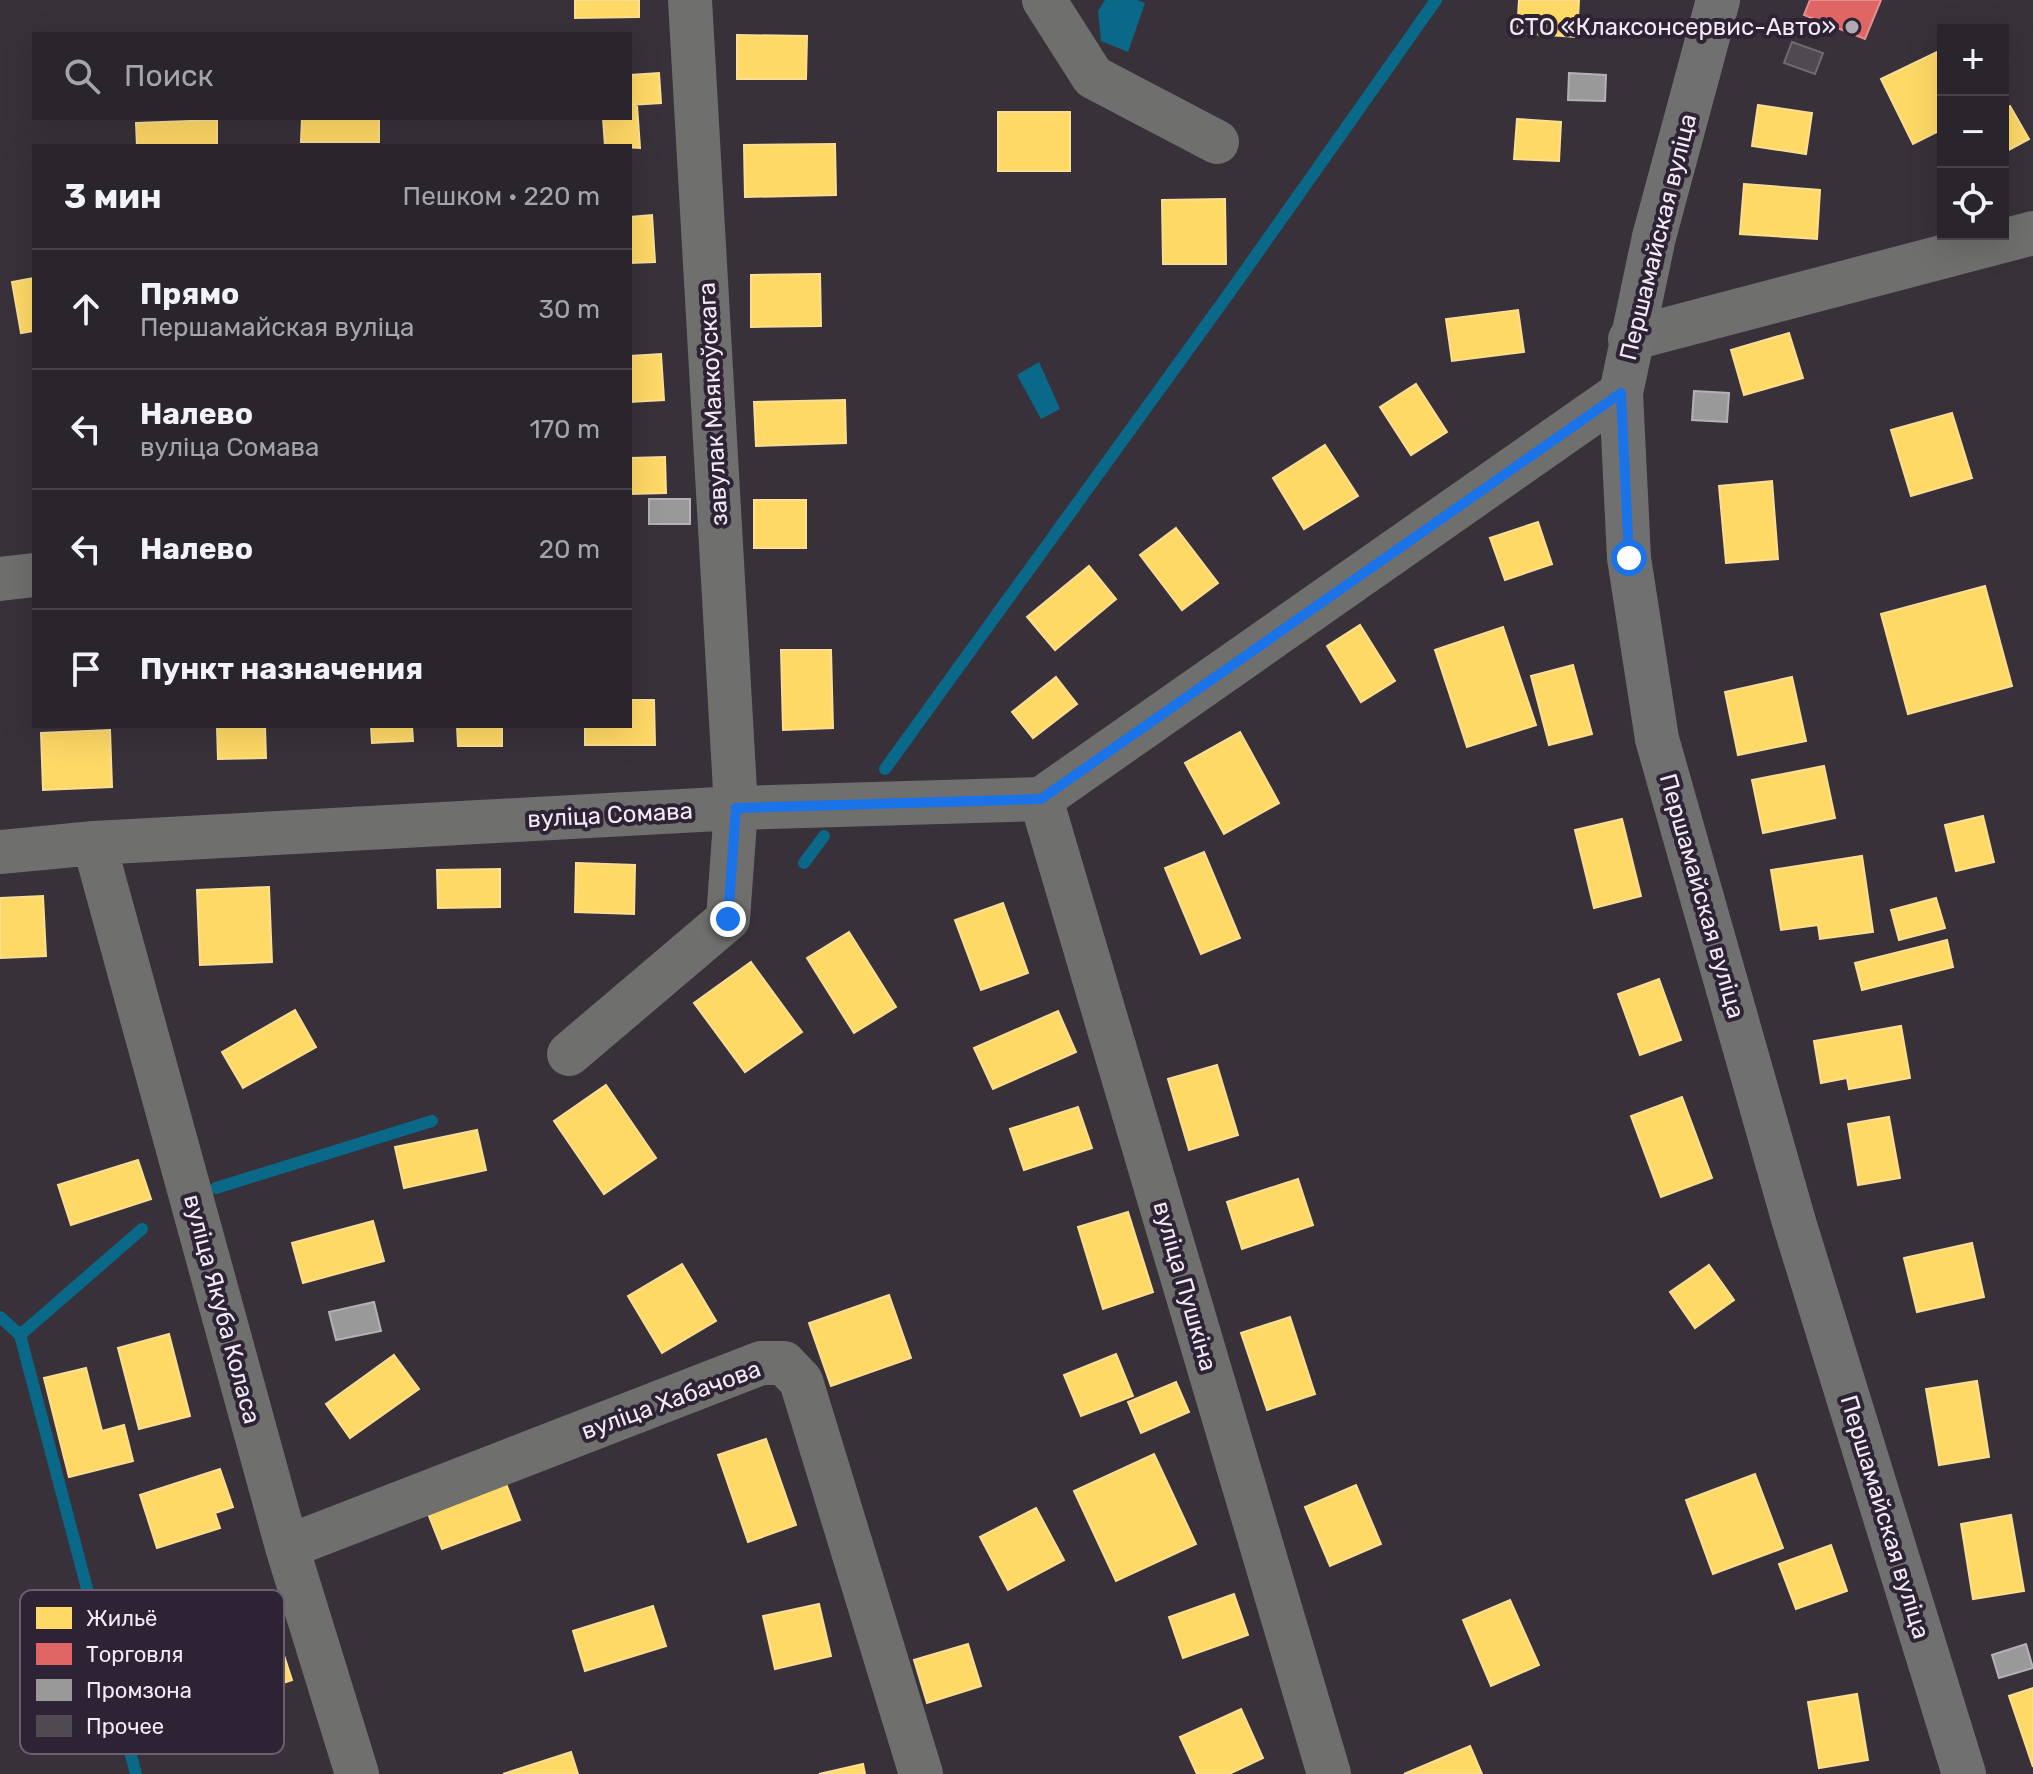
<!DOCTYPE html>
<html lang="ru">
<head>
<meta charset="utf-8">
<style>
  body { margin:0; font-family:Rubik,sans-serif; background:#363138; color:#f1f3f6 }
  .controls { position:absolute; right:24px; top:24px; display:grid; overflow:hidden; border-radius:0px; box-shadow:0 8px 32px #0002 }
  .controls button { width:72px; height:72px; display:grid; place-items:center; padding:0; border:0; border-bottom:2px solid #464248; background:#2a252c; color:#f1f3f6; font:40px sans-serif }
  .stop { position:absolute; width:24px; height:24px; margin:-18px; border:6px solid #1a73e8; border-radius:50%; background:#fff }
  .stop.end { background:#1a73e8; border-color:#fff; box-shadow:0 2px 8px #0008 }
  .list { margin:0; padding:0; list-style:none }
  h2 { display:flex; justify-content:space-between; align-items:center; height:104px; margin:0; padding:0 32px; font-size:34px }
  h2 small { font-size:26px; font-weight:400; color:#a5a5a9 }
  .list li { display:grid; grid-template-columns:52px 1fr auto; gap:24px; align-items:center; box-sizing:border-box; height:120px; padding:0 32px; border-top:2px solid #464248 }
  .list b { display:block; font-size:30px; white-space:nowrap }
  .list p { margin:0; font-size:26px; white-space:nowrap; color:#a5a5a9 }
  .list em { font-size:26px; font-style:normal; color:#a5a5a9 }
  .icon { flex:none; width:44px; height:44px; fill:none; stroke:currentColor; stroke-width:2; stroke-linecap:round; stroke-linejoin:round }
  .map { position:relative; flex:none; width:2033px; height:1774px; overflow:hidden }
  .search { position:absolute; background:#2a252c; box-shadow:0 8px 32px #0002; left:32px; top:32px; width:600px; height:88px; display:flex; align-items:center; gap:20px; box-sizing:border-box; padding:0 28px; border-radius:0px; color:#a5a5a9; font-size:30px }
  .panel { position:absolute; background:#2a252c; box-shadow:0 8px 32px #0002; left:32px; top:144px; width:600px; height:584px; border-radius:0px }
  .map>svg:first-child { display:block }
</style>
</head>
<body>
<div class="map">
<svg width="2033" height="1774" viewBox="0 0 2033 1774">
  <rect width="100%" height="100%" fill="#38313a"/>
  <!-- water -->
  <path fill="#0a6889" d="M1105,0H1137L1145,3L1128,52L1101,41L1098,11Z
    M1039,362L1060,409L1041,419L1017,375Z"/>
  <!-- homes -->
  <path fill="#ffd966" stroke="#fbde91" stroke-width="2" d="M575,0H639V17L575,18Z
    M1519,0H1579L1577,37L1517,33Z
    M737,35L807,36L806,79H737Z
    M1943,49V129L1913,144L1881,79Z
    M659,73L661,103L630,105V75Z
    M630,105H637L640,148L605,146L603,118H630Z
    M1758,105L1812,113L1806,154L1752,146Z
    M2010,106L2029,139L2003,153V110Z
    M998,112H1070V171H998Z
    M302,118H379V142H301Z
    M1517,119L1561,122L1559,161L1514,159Z
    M217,120V146H137L136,123Z
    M835,144L836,195L745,197L744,145Z
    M1744,184L1820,190L1817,239L1740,234Z
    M1225,199L1226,264H1163L1162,200Z
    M652,215L655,262L630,263V217Z
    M820,274L821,326L751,327V275Z
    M34,278V331L21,333L12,282Z
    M1518,310L1524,352L1452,361L1446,319Z
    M1789,333L1803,378L1744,395L1731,350Z
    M661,354L664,400L630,402V356Z
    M1416,384L1447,432L1411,455L1380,407Z
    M845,400L846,443L756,446L754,402Z
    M1952,413L1972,478L1911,496L1891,430Z
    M1325,445L1358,496L1304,529L1273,478Z
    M665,457L666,493L630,494V458Z
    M1772,481L1778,559L1726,563L1719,486Z
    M754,500H806V548H754Z
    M1538,522L1552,564L1505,580L1490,538Z
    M1176,528L1218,583L1182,610L1140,555Z
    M1089,566L1116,599L1055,650L1027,617Z
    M1985,586L2012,686L1908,714L1881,614Z
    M1360,625L1395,681L1361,702L1327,646Z
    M1503,627L1536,725L1467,747L1435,650Z
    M781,650H831L833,728L783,730Z
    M1573,665L1592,734L1549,745L1531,676Z
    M1056,677L1077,704L1033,738L1012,712Z
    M1792,677L1806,741L1738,755L1725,692Z
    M630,700H654L655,745H585V726H630Z
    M217,726H265L266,758L218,759Z
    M371,726H412L413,741L372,743Z
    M457,726H502V746H458Z
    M110,730L112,787L43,790L41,733Z
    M1240,732L1279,803L1224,834L1185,763Z
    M1824,766L1835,818L1763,833L1752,780Z
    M1983,816L1994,862L1956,871L1945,825Z
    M1622,819L1641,896L1594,908L1575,830Z
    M1204,852L1240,938L1201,954L1165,868Z
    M1862,856L1873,932L1820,939L1818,925L1781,930L1771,870Z
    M576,863L635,865L634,914L575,912Z
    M500,869V907L438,908L437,870Z
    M269,887L272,962L200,965L197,890Z
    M43,896L46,956L0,958V898Z
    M1936,898L1945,928L1899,940L1891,910Z
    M1003,903L1028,973L981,990L955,920Z
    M849,932L896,1007L854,1033L807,958Z
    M1947,940L1953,967L1862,990L1855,963Z
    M751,962L802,1032L745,1072L694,1003Z
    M1659,979L1681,1040L1640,1055L1618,994Z
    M295,1010L316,1047L243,1088L222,1052Z
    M1058,1011L1076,1052L993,1089L974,1048Z
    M1901,1026L1910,1078L1849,1089L1847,1078L1821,1083L1814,1041Z
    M1217,1065L1238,1135L1189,1150L1168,1079Z
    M606,1085L656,1158L604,1194L554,1121Z
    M1682,1097L1712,1178L1661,1197L1631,1116Z
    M1078,1107L1092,1148L1024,1170L1010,1129Z
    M1889,1117L1900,1178L1858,1185L1848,1124Z
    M477,1130L486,1170L404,1188L395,1147Z
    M138,1160L151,1199L71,1225L58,1185Z
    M1298,1179L1313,1225L1242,1249L1227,1202Z
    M1128,1212L1153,1292L1103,1309L1078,1227Z
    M373,1221L384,1261L303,1283L292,1243Z
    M1972,1243L1984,1297L1917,1312L1904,1258Z
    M682,1264L716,1321L662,1353L628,1296Z
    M1709,1265L1734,1300L1695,1328L1670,1292Z
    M889,1295L911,1358L831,1386L809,1323Z
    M1290,1317L1315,1394L1267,1410L1241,1333Z
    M169,1334L190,1416L139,1429L118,1348Z
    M1116,1354L1133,1396L1081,1416L1064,1375Z
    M394,1355L419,1389L350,1438L326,1404Z
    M86,1368L102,1431L124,1425L133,1461L69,1477L44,1378Z
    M1977,1381L1989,1457L1939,1465L1926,1389Z
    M1176,1382L1189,1412L1141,1433L1128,1402Z
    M766,1439L796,1525L748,1542L718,1455Z
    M1154,1454L1196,1544L1116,1581L1074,1491Z
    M220,1469L233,1507L215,1513L220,1528L157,1548L140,1495Z
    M1755,1474L1783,1548L1713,1574L1686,1500Z
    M505,1481L520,1520L442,1549L427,1511Z
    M1356,1485L1381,1544L1330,1566L1305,1507Z
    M1036,1508L1064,1560L1008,1590L980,1537Z
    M2011,1515L2024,1591L1973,1599L1961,1524Z
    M1831,1545L1847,1591L1796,1609L1779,1564Z
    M1234,1594L1248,1635L1183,1658L1169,1617Z
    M1510,1600L1539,1665L1491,1686L1463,1620Z
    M819,1604L831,1656L775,1669L763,1616Z
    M653,1606L666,1646L585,1671L573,1631Z
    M279,1640L292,1680L212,1706L199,1666Z
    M968,1644L981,1686L927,1703L914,1660Z
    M2033,1688V1767L2009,1696Z
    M1857,1694L1868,1760L1819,1768L1808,1702Z
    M1241,1709L1263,1758L1229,1774H1197L1180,1737Z
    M1470,1746L1482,1774H1404Z
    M571,1752L578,1774H503Z
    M863,1764L865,1774H819Z"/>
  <!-- shops -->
  <path fill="#e06666" stroke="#e58e91" stroke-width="2" d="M1810,0H1881L1865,39L1804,15Z"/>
  <!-- industry -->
  <path fill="#999" stroke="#b4b1b5" stroke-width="2" d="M1569,73L1606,75L1605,101L1568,100Z
    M1694,391L1729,393L1727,422L1692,420Z
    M649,499H690V524H649Z
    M374,1302L381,1331L336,1340L329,1312Z
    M2026,1644L2033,1668L1999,1678L1992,1655Z"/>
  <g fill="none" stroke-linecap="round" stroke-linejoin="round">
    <!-- stream -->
    <path stroke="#0a6889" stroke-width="12" d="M885,769L1230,292L1436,0
      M804,863L824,836
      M216,1188L432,1121
      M0,1317L20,1335
      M136,1774L20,1335L142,1229"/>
  </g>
  <!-- building -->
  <path fill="#4f4951" stroke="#706b72" stroke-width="2" d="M1792,42L1823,53L1815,74L1784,63Z"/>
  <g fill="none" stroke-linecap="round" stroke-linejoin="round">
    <!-- minor -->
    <path stroke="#6f6f6e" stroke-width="44" d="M1044,0L1093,77L1217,142
      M1630,339L2033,233
      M0,579L34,575
      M1041,799L1329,1774
      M94,843L287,1547L357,1774
      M0,852L94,843L736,808L1041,799L1621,393
      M569,1054L728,919L736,808L690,0
      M287,1547L761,1363H784L801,1381L921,1774"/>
    <!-- major -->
    <path stroke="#717070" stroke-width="44" d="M1718,0L1654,237L1621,393L1629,558L1657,739L1794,1222L1964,1774"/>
  </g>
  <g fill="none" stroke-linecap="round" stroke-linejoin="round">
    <!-- route -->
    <path stroke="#1a73e8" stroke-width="10" d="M728,919L736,808L1041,799L1621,393L1629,558"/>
  </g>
  <!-- markers -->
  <circle fill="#b1a9b4" stroke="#2e2334" stroke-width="3" cx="1852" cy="27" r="8"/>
  <g text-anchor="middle" stroke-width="8" stroke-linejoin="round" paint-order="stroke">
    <!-- poi labels -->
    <g font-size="24" fill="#f2eaf5" stroke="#2e2334" text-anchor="end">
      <text x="1836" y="35">СТО «Клаксонсервис-Авто»</text>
    </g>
    <!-- street labels -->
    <g font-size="24" fill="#f2eaf5" stroke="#2e2334">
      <text transform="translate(1658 237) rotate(-76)" y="8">Першамайская вуліца</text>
      <text transform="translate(713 404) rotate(-93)" y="8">завулак Маякоўскага</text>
      <text transform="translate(610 815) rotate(-3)" y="8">вуліца Сомава</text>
      <text transform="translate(1702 896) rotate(74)" y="8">Першамайская вуліца</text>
      <text transform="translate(1185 1286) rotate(74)" y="8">вуліца Пушкіна</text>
      <text transform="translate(222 1309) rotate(75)" y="8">вуліца Якуба Коласа</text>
      <text transform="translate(671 1400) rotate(-20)" y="8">вуліца Хабачова</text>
      <text transform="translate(1885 1517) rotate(73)" y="8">Першамайская вуліца</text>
    </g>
  </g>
  <!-- legend -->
  <rect x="20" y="1590" width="264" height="164" rx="12" fill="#2e2334" stroke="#695f6e" stroke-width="2"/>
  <rect x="36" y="1607" width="36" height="22" fill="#ffd966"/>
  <rect x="36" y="1643" width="36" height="22" fill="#e06666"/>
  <rect x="36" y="1679" width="36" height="22" fill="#999"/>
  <rect x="36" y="1715" width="36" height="22" fill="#4f4951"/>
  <g font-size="22" fill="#f2eaf5">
    <text x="86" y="1626">Жильё</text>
    <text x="86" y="1662">Торговля</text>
    <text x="86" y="1698">Промзона</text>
    <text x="86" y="1734">Прочее</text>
  </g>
</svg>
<div class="controls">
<button>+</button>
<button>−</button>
<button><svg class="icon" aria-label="locate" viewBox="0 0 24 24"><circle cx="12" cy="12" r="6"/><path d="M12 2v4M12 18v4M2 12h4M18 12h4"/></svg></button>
</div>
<div class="stop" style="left:1629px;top:558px"></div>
<div class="stop end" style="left:728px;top:919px"></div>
<div class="search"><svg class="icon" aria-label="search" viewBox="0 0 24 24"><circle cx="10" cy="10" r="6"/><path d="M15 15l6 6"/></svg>Поиск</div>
<section class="panel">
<h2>3 мин<small>Пешком · 220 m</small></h2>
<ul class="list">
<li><svg class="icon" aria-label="ahead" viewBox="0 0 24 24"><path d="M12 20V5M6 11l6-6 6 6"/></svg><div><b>Прямо</b><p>Першамайская вуліца</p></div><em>30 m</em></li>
<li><svg class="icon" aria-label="left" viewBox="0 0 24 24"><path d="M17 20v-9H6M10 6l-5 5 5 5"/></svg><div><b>Налево</b><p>вуліца Сомава</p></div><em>170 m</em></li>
<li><svg class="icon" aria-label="left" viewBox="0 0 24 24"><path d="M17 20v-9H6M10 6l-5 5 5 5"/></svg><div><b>Налево</b></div><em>20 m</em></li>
<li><svg class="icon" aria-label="arrive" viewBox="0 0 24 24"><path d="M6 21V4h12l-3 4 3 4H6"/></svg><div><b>Пункт назначения</b></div></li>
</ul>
</section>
</div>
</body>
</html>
